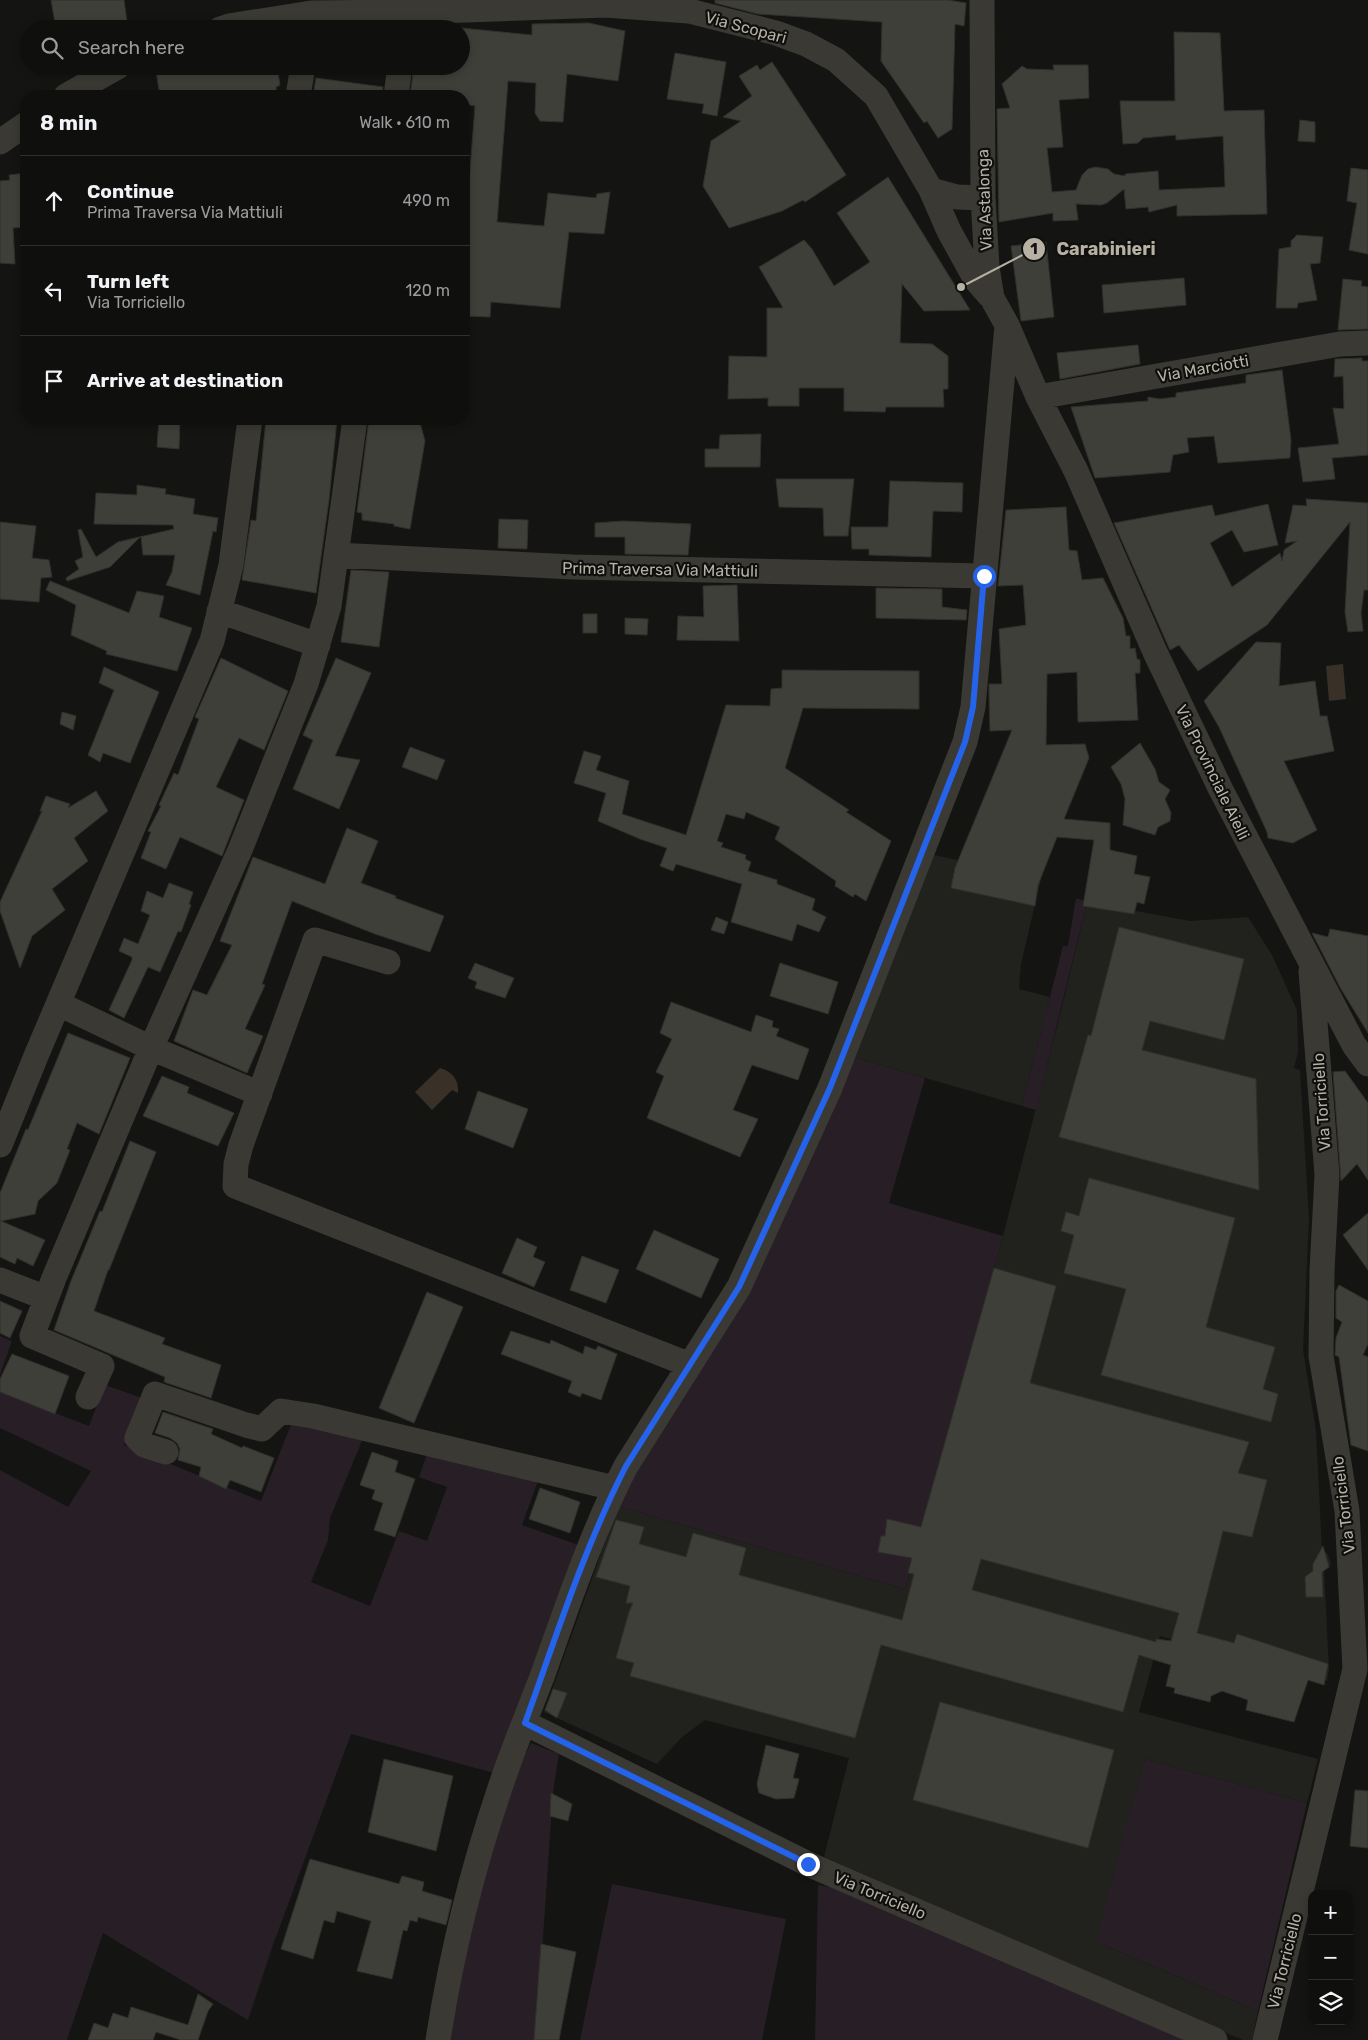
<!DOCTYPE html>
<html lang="en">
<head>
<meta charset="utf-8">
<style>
  body { margin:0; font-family:Rubik,sans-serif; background:#181817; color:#f1f3f6 }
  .controls { position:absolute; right:15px; bottom:15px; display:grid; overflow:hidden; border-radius:10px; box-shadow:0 2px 8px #0003 }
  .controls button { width:45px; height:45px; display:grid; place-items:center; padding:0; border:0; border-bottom:1px solid #2f2f2e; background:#0f0f0e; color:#f1f3f6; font:25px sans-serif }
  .stop { position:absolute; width:15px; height:15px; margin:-11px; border:4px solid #2563eb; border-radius:50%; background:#fff }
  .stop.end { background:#2563eb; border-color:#fff; box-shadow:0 1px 5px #0008 }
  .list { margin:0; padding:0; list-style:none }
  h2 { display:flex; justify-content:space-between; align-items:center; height:65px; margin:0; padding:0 20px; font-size:21px }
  h2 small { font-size:16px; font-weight:400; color:#9b9c9e }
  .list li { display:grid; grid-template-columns:32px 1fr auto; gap:15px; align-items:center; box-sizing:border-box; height:90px; padding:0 20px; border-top:1px solid #2f2f2e }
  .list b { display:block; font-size:19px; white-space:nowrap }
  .list p { margin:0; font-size:16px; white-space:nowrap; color:#9b9c9e }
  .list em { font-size:16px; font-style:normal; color:#9b9c9e }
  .icon { flex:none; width:28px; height:28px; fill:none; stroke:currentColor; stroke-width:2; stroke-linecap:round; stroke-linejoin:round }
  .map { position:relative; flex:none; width:1368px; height:2040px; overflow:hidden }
  .search { position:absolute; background:#0f0f0e; box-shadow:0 2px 8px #0003; left:20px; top:20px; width:450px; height:55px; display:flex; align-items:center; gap:12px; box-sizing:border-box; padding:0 18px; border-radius:28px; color:#9b9c9e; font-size:19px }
  .panel { position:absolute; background:#0f0f0e; box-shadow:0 2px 8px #0003; left:20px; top:90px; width:450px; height:335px; border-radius:20px }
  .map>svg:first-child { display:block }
</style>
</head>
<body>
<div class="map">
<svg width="1368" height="2040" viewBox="0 0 1368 2040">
  <rect width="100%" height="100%" fill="#141412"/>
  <!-- built -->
  <path fill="#21211e" d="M930,854L1041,879L1021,964L1019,989L1050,997L1022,1106L853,1057Z
    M1087,902L1190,921L1248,917L1272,955L1297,1010L1298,1052L1294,1068L1300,1070L1309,1219L1303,1350L1316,1431L1322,1551L1327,1553L1331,1563L1329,1568L1324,1570L1329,1669L1327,1681L1160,1636L1139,1712L1318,1759L1307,1803L1145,1759L1102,1944L1258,2011L1252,2040H1243L1179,2013L824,1857L849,1758L705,1720L682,1737L657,1764L544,1712L618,1506L905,1589L1003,1236L1062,1007Z"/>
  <!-- green -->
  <path fill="#281e26" d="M1076,898L1087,902L1036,1110L1022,1106L1063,946H1068Z
    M853,1057L925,1078L889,1203L1003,1236L905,1589L618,1506Z
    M0,1336L12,1341L0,1375Z
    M105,1385L142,1398L124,1445L261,1501L293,1419L364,1436L330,1518L328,1540L311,1582L370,1606L399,1531L427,1541L447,1487L419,1477L428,1451L539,1478L522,1525L584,1547L494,1773L351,1734L273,1945L248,2020L103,1933L67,2040H0V1470L68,1507L91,1471L0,1428V1392L89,1426Z
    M531,1743L559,1754L553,1792L536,2040H446L476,1907L518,1768Z
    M1145,1759L1307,1803L1258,2011L1102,1944L1097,1936Z
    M612,1884L786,1919L762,2040H580Z
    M818,1885L841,1889L1191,2040H815Z"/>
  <!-- water -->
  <path fill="#393028" d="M1343,664L1346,699L1329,701L1326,666Z
    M440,1068C453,1072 459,1080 458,1093L452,1090L432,1110L415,1092Z"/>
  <!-- building -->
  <path fill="#3f3f39" stroke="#30312c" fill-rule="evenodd" d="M51,0H124L128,29H56Z
    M715,0H948L966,3L964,26L955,24L952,129L938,138L927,121L924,123L881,61L882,22L758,14L715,3Z
    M589,23L625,31L618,81L567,74L563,122L540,121L535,113L536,83L508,81L497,222L544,226L548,193L596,198L597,194L610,192L604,234L569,232L560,308L491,302L490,317L464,316V247L475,106L464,104V96H410L414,66H461V28L532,35V24Z
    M1174,32L1220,33L1224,111L1264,110L1267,214L1177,216V205L1149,212L1148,207L1126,209L1124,189L1107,203L1101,205L1076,204L1078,220L1053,221V213L999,222L997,109L1010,108L1002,84L1022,66L1027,69L1054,70L1053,65H1088L1089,98L1059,100L1063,147L1047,148L1052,192L1076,190L1082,175L1088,169L1095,167L1108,169L1114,174L1125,176V174L1158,171L1159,190L1225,187L1223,136L1176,140V135L1143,138L1138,143L1123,144L1120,101H1175Z
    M675,53L726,62L717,116L702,113L704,104L667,99Z
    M772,62L846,175L805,202L803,200L782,211L729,228L703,186L711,141L741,121L723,117L752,96L739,76L757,65L760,70Z
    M188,66H277L280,85L276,87L277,96H160L156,71Z
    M316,78L383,87L382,96H313Z
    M1300,120L1315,122V142L1298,141Z
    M1351,168L1368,170V254L1349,250L1357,203L1347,201Z
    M26,173V227L13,228L15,264L0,263V181L10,180L9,175Z
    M888,177L970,310L924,311L902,284L900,343L932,344L948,356V389H943L944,407H886L885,412L844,411V388H799V406H768V398L728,399L729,356L767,357V308H783L759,267L804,240L812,249L834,286L870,262L837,213Z
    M1297,235L1323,237L1320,263L1310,264L1317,300L1298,303L1297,308H1276L1279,249L1291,247V241Z
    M1046,242L1054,317L1021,321L1011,246Z
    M1184,278L1186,305L1104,313L1102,285Z
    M1343,279L1362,281L1361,286L1368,287V329L1338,330Z
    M1138,345L1140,364L1060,379L1057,353Z
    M1362,358V361H1368V455L1332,458L1335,479L1303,482L1298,448L1339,444L1333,408L1344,409L1343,376L1334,377L1335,359Z
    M1282,370L1291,440L1290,458L1218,463L1214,436L1187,438L1189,452L1173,455L1170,472L1095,478L1071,407L1148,401V397L1160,399L1176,397V393L1246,383V375Z
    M159,419H180L179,449L157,447Z
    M266,419H337L329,500L316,593L242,580L251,520L256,521Z
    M369,419H390L420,423L425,441L410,529L394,526V524L362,520V513L357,512Z
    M761,434L760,467H705V449H719L720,435Z
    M776,479H854L848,536H824L823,508L779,507Z
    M890,481L963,483L962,512L933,511L931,557L869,555V549H852L851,527H888Z
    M137,485L166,489L165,494L195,499L193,514L218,518L216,532L213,531L200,595L166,585L172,572L175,555H143L141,536L110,567L67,581L66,578L79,569L75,561L83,557L78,530L81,529L96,557L118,542L174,529L173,525L94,524L96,493L137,495Z
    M1306,499L1368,503V590H1364L1361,613L1363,631L1348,632L1345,612L1350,522L1267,625L1198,671L1179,645L1170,650L1114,523L1212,505L1215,516L1268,504L1278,545L1244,552L1232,530L1210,543L1232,587L1280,553L1282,561L1284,550L1297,541L1285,543L1293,505L1307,506Z
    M1066,507L1069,550L1077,551L1082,580L1103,578L1123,618L1126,636H1130V649L1135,648L1137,659L1140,660V673H1135L1138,720L1078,722L1077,672L1047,674L1046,745L1085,744L1089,758L1064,819L1110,823V850L1137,856L1134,874L1150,877L1144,904L1137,902L1134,914L1083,906L1094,840L1057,837L1038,885L1035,906L951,888L955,868L1012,730L990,731L989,693V684H1002L999,629L1026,625L1023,585L998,586L1006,510Z
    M499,519L528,520L527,549L498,548Z
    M623,521L691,524L688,555L625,554V537H595V523Z
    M0,522L36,526L32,558L49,560L52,577L41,578L39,602L0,599Z
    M351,570L389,572L379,647L341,642Z
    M50,581L129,613L137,591L164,596L159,617L192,628L177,671L106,654L107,651L71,635L76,605L46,590Z
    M737,585L739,641L677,640L678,616L704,617L703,586Z
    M876,588L942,589V607L967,610L966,620L876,618Z
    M583,614H597V633H583Z
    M625,618L648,619L647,635L625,634Z
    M1256,642L1281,643L1279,686L1315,681L1320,716H1327L1334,751L1284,761L1317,830L1293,843L1268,838L1267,832L1219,727L1204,701Z
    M221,658L288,691L264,750L239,738L216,787L244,800L222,856L180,837L166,869L141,858L151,832L148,831L161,806L159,805L174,773L178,775L199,719L195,717Z
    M336,658L371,673L335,756L360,760L339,809L293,789L313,740L303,735Z
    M104,667L159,692L130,763L103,753L100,762L88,755L114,690L99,683Z
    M782,670L919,671V709L803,708L785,768L849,810L846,812L891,841L866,901L855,894L853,897L835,886L836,881L775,839L780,827L746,812L744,819L726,814L717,841L723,843L721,847L746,855L745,859L751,862L748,871L777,880V884L815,899L812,910L826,917L819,932L797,924L792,941L731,922L742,884L676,864L673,871L660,866L667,848L640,839L598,821L606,793L574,783L584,751L601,756L596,770L629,781L622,814L686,835L726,705L770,706L771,689L782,688Z
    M62,712L76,716L73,730L60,724Z
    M1140,743L1155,769L1159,782L1170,790L1165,799L1171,813L1170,821L1158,827L1155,835L1123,825L1125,799L1121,784L1111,767Z
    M410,747L445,760L437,780L402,767Z
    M96,791L108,811L74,838L88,861L52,889L65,910L32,936L20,968L0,911V902L42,811H40L46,796L70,804L68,808Z
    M347,828L378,841L361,883L396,896L395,898L444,916L430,952L375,934L292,901L262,984L265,985L245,1029L263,1036L247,1073L174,1041L193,990L207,995L232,945L220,941L253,857L325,884Z
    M169,883L193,892L189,904L191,905L181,932L178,931L160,972L148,967L124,1018L109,1010L132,960V957L119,951L124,938L138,944L150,915L141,911L147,891L163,898Z
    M716,917L728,922L724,934L711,930Z
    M1119,927L1244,959L1224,1040L1150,1021L1142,1050L1256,1079L1259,1190L1059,1137L1088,1035L1091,1036Z
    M1330,929L1368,936V1033L1341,989L1312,933L1328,937Z
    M475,963L514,978L505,998L475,988L477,982L468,978Z
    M780,963L838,982L828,1014L770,996Z
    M671,1002L751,1032L756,1015L773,1021L772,1027L779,1029L776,1036L809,1049L798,1080L752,1065L733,1110L758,1119L740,1157L647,1118L664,1076L656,1072L672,1039L660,1033Z
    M68,1033L130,1058L99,1134L77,1123L67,1149L70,1150L57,1183L38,1201L35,1214L1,1221L45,1240L33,1266L17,1258L15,1264L0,1257V1193L26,1129L28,1130Z
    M1345,1071L1368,1103V1180L1357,1164L1341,1181L1333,1072Z
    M162,1076L189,1087L187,1093L234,1113L218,1146L143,1116Z
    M478,1091L528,1109L513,1148L465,1129Z
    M130,1141L156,1152L109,1270H108L94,1311L165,1338L162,1344L221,1365L211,1398L164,1382L165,1377L54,1330L71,1281L100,1211L102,1212Z
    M1089,1178L1235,1218L1206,1327L1275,1347L1263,1389L1278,1394L1271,1422L1101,1375L1126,1289L1064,1273L1074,1235L1061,1231L1066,1212L1079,1216Z
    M1368,1213V1270L1343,1235Z
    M654,1230L719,1259L701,1298L636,1269Z
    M517,1238L537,1247L533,1257L545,1262L534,1287L502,1273Z
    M582,1256L619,1270L606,1303L570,1290Z
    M994,1268L1056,1286L1030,1383L1249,1442L1238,1473L1267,1480L1252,1537L1223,1531L1197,1633L1234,1643L1237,1634L1328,1664L1324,1685L1308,1680L1294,1722L1246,1710L1248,1700L1222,1691L1211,1696L1210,1702L1174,1693L1175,1688L1166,1686L1171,1665L1139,1655L1123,1712L881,1645L855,1738L630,1676L634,1663L616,1658L629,1612L633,1603H626L630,1586L596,1577L616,1520L644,1527L639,1544L686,1557L693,1533L746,1548L739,1575L902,1620L914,1574L908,1573L912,1558L878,1552L881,1536H885L887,1519L921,1527ZM981,1559L1179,1613L1171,1641L1156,1639V1642L972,1590Z
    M1339,1285L1368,1301V1344L1363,1355L1368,1357V1451L1351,1445L1339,1357L1335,1355L1336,1338L1342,1322L1336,1318V1291Z
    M427,1292L463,1307L414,1423L379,1408Z
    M0,1301L22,1311L10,1338L0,1333Z
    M511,1331L550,1344L551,1340L583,1354L585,1346L596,1350L598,1346L617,1354L601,1400L582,1393L580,1397L568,1392L572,1381L501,1354Z
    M12,1354L69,1376L55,1414L0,1392V1379Z
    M163,1412L213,1429L211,1434L242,1448L243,1446L274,1458L261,1492L230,1480L226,1489L199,1476L201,1467L178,1460L180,1449L177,1443L170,1438L155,1433Z
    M372,1452L398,1461L395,1472L415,1479L395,1537L374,1530L383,1503L372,1499L375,1490L360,1485Z
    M540,1488L580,1502L570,1533L529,1519Z
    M1323,1546L1329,1567L1322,1572L1323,1597H1306L1305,1577L1313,1571V1564Z
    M553,1689L567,1693L557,1718L545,1710Z
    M940,1702L1114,1750L1088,1848L913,1800Z
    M766,1745L799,1754L793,1778L799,1779L794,1798L776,1799L759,1793L757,1784Z
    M384,1759L453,1776L436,1851L368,1832Z
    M1355,1790L1368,1791V1848L1350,1846Z
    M551,1793L572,1804L568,1821L550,1816Z
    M310,1859L399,1884L402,1876L424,1882L422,1891L452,1900L446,1925L418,1917L417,1922L410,1920L407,1931L403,1930L392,1979L357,1971L371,1921L337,1911L334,1923L324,1920L313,1959L281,1949Z
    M541,1944L576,1952L559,2040H534Z
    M198,1994L213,2004L208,2011L198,2040H181L156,2032L153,2040H88L94,2023L108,2028L113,2013L128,2018L131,2007L188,2025Z"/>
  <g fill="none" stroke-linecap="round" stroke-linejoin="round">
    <!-- minor -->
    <path stroke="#3a3933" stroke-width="25" d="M982,0L983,198L987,267L992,298L1007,325L1038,397L1076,471L1155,652L1220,788L1354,1045L1368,1064
      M220,29L229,26L311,13L408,12L605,5L689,11L776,33L806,44L836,60L876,96L931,190L949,231L976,280L989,295
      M66,96L119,66
      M298,96L303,66
      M396,96L400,66
      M0,142L26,124
      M931,190L957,197L983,198
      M1038,397L1340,344L1368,343
      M336,555L573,567L984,576
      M219,611L318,645
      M388,962L315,940L241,1145L236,1164L235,1186L690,1365
      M59,1004L151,1048L260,1094
      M0,1145L36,1056L212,641L231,565L250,419
      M0,1280L46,1298
      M88,1397L102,1366L32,1336L54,1278L151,1048L240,850L306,684L329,606L355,419
      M166,1452L144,1445L137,1438L155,1394L246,1425L262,1429L281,1411L313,1416L614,1488
      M525,1723L808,1864L1215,2040
      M438,2040C451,1956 471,1874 498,1794C511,1753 528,1714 543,1674C568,1604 592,1532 626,1466L739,1287L830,1088L965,742L973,707L1007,325
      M1265,2040L1355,1669L1347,1511L1321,1356L1322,1271L1327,1175L1311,971"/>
  </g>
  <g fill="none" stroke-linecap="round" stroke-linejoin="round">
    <!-- route -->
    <path stroke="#2563eb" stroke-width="6" d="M808,1864L525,1723C556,1637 584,1548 626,1466L739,1287L830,1088L965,742L973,707L984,576"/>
  </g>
  <g text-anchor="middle" stroke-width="4.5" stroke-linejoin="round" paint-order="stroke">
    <!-- street labels -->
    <g font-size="16" fill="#b6b1a3" stroke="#0f0f0d">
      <text transform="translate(746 27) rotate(15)" y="6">Via Scopari</text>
      <text transform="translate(984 200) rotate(-92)" y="6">Via Astalonga</text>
      <text transform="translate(1203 368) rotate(-10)" y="6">Via Marciotti</text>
      <text transform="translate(660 569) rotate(1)" y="6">Prima Traversa Via Mattiuli</text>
      <text transform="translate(1213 772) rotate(64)" y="6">Via Provinciale Aielli</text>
      <text transform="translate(1321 1102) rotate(-94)" y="6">Via Torriciello</text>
      <text transform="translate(1343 1505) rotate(-97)" y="6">Via Torriciello</text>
      <text transform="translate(880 1895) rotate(23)" y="6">Via Torriciello</text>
      <text transform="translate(1284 1961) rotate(-76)" y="6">Via Torriciello</text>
    </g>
  </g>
  <!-- callouts -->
  <path fill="none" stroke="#b6b1a3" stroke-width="2" d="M961 287L1034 249"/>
  <g fill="#b6b1a3" stroke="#0f0f0d" stroke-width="2">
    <circle cx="961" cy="287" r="5"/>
    <circle cx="1034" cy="249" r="12"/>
  </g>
  <g font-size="15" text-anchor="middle" font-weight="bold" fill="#111">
    <text x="1034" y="254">1</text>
  </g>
  <g font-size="18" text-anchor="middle" font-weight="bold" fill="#b6b1a3" stroke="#0f0f0d" stroke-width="4.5" stroke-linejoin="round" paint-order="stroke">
    <text x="1106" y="255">Carabinieri</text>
  </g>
</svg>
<div class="controls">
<button>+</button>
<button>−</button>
<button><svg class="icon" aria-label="layers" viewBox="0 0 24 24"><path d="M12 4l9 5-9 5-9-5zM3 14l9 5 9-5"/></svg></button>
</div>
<div class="stop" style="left:984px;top:576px"></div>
<div class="stop end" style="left:808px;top:1864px"></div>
<div class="search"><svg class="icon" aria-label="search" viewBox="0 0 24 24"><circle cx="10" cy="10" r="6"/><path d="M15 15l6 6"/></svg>Search here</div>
<section class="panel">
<h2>8 min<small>Walk · 610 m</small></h2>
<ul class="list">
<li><svg class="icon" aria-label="ahead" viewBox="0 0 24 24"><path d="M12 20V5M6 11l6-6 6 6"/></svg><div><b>Continue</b><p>Prima Traversa Via Mattiuli</p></div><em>490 m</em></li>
<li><svg class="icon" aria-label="left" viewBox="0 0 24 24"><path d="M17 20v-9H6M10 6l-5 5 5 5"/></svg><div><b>Turn left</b><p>Via Torriciello</p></div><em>120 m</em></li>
<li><svg class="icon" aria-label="arrive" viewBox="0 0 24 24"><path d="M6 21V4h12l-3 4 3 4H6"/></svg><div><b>Arrive at destination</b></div></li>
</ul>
</section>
</div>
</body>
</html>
